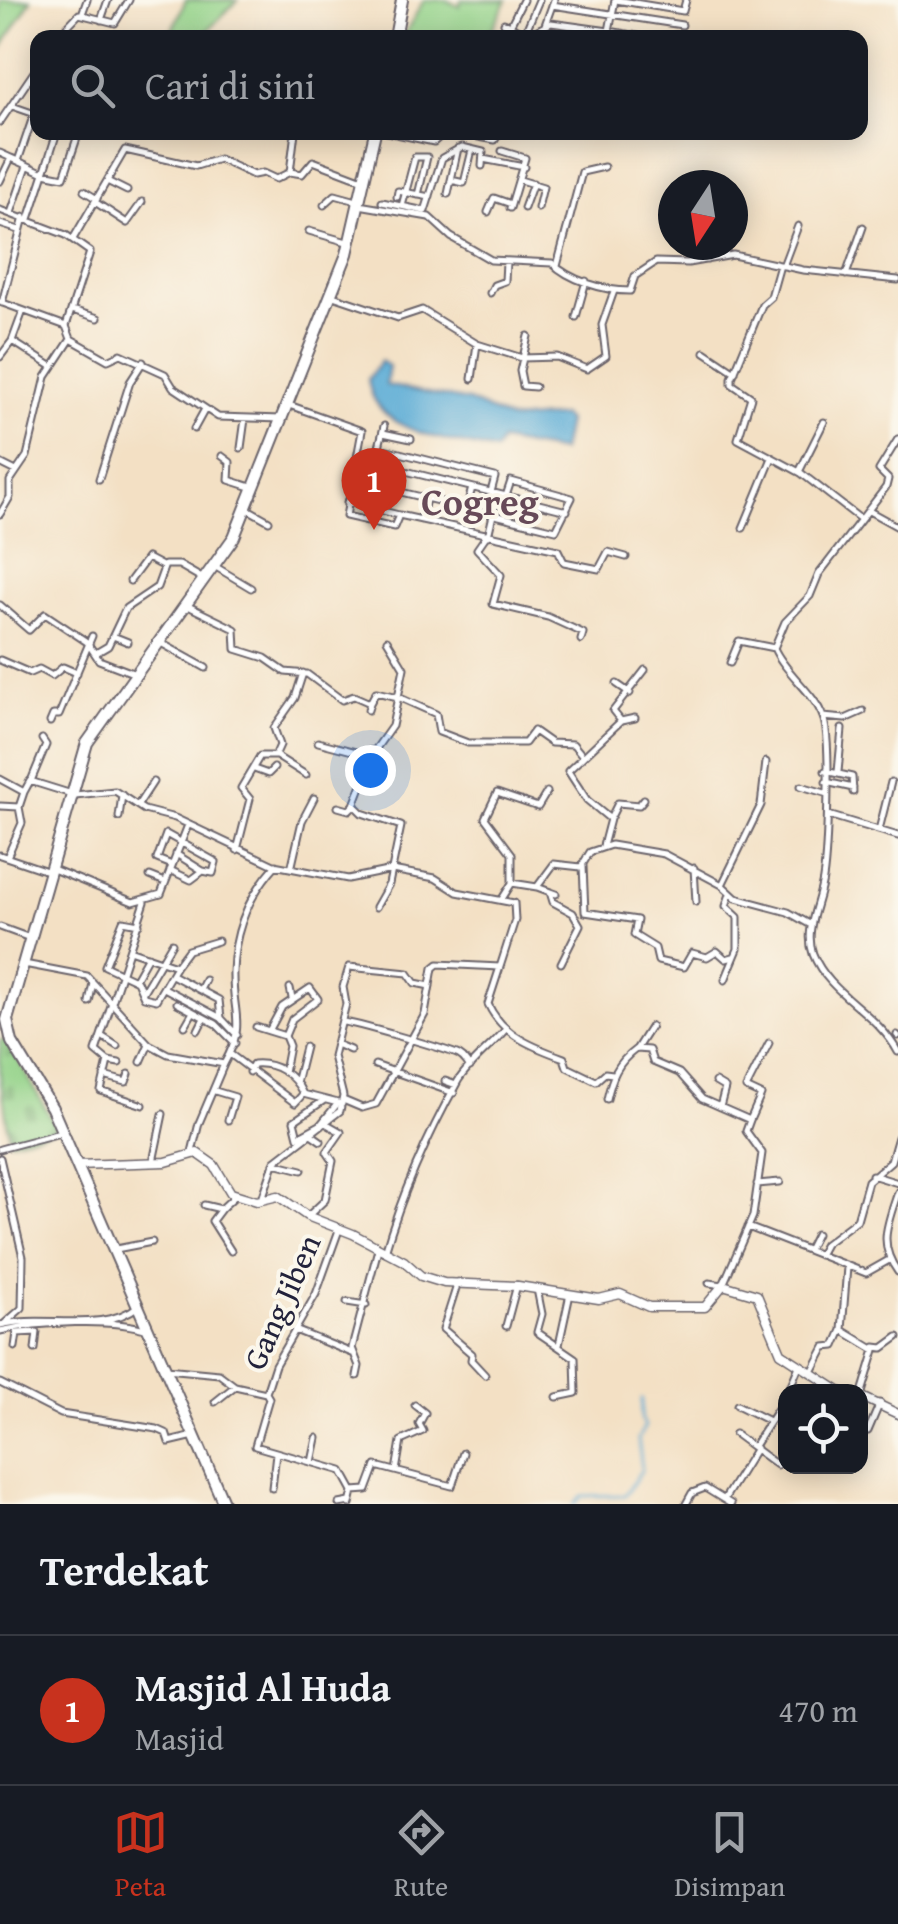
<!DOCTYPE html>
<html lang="id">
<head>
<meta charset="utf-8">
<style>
  body { margin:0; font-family:"Gentium Book Plus",serif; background:#20242c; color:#f1f3f6 }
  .controls { position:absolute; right:30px; bottom:30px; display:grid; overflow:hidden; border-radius:20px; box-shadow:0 5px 25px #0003 }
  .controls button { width:90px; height:90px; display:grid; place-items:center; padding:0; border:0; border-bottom:2px solid #363941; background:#171b24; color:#f1f3f6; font:50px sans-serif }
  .compass { position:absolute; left:658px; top:170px; width:90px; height:90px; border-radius:50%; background:#171b24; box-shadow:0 5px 25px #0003; rotate:192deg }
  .you { position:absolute; left:370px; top:770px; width:35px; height:35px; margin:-25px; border:8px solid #fff; border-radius:50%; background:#1a73e8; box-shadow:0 0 0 15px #1a73e833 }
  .badge { display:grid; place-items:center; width:65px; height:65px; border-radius:50%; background:#c8321e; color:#fff; font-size:32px; font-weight:700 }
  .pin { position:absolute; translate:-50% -82px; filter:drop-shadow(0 2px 5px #0008) }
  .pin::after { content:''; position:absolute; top:52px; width:35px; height:30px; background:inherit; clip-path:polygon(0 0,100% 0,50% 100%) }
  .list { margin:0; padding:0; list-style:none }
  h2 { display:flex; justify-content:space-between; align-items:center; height:130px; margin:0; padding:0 40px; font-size:42px }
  h2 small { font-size:32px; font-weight:400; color:#9ea1a6 }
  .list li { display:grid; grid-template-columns:65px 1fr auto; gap:30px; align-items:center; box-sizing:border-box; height:150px; padding:0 40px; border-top:2px solid #363941 }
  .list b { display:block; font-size:38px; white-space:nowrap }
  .list p { margin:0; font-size:32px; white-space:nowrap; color:#9ea1a6 }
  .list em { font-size:32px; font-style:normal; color:#9ea1a6 }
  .icon { flex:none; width:55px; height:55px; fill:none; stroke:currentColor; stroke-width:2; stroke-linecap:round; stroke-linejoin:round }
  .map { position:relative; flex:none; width:898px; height:1504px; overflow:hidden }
  .search { position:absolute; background:#171b24; box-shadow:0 5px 25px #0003; left:30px; right:30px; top:30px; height:110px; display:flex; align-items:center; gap:25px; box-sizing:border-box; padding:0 35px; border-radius:20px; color:#9ea1a6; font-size:38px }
  .sheet { height:280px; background:#171b24 }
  nav { display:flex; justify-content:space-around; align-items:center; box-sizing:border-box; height:140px; border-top:2px solid #363941; background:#171b24; font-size:28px; color:#9ea1a6 }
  nav a { display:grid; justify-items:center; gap:5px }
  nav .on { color:#c8321e }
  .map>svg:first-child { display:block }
</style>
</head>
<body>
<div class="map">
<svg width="898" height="1504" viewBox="0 0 898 1504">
  <defs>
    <pattern id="cemetery-stones" width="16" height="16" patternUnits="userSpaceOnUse" patternTransform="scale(2.5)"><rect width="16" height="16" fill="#93d288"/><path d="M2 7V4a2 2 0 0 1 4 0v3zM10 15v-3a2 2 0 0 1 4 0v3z" fill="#7eb476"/></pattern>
  </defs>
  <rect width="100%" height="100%" fill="#fbf7ec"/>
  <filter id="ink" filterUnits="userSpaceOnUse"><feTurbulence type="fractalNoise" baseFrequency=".01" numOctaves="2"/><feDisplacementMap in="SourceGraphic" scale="20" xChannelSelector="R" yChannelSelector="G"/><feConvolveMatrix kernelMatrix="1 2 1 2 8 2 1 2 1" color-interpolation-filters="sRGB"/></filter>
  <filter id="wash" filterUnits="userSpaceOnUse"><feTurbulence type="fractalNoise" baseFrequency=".0048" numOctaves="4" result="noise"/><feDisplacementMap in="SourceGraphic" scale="40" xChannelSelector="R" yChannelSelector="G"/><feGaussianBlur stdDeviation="2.25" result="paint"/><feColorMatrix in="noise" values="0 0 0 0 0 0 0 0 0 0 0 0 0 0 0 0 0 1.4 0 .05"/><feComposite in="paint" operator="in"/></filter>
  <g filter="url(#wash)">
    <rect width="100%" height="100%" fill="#f3e0c4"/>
    <!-- grass -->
    <path fill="#93d288" stroke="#5a7a62" stroke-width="2.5" d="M0,0H31L0,51Z
      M186,0H238L201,37H169Z
      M424,0H446L459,6L461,0H507L488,37H403Z"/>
    <!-- cemetery -->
    <path fill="url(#cemetery-stones)" stroke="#5a7a62" stroke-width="2.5" d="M7,1039L57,1129L10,1141L0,1077V1040Z"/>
    <!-- water -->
    <path fill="#5aabd5" stroke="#3e6688" stroke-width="2.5" d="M381,361L389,366L386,385L468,401L510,420L562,416L567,421L561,452L501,441L495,451C450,439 374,435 368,379Z"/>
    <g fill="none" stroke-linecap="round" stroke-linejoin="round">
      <!-- stream -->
      <path stroke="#5aabd5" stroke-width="2.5" d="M574,1504L582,1496L625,1495L642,1469L638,1439L645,1426L641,1418L642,1399"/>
    </g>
  </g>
  <g filter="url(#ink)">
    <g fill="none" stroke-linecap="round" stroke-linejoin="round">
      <!-- minor casing -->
      <g stroke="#6b646b" stroke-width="9">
        <path id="minor" d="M616,0L683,11L686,0
          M552,5L682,25
          M82,14L87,0
          M101,20L108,0
          M504,23L525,33L539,0
          M545,25L554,0
          M510,26L523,0
          M609,31L649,38
          M56,38L79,14L115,23L129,0
          M522,38L551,23L609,31L615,0
          M12,106L38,115
          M0,122L38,66
          M387,132L434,142L445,132
          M452,132L495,140L499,132
          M502,151L525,158L510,208
          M0,153L11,158
          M483,159L524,167
          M18,161L44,173L57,132
          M290,172L295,132
          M451,180L464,183L472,150
          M520,180L543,187L538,208
          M0,181L11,158L18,161L34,114
          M109,182L127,191
          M84,191L97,199
          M448,194L458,148
          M397,197L398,191L430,197
          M95,202L127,223L142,202
          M382,202L425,211L442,158L462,147L483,152L482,166
          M324,205L335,195L357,201
          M359,205L429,217L451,237L491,260L552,263C569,280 604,291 630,291L635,276L656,262L688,263L733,255L803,270L898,280
          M402,206L415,157H427L418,195
          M524,208L533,183
          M0,210L66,235L90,252L66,326L71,339L108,360L121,354L165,374L173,387L218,417L281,419
          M488,212L494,198L511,204
          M11,213L27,166
          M29,219L44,173L64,177L79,132
          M0,224L19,230
          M309,231L347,242
          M73,239L125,150L196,166L219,159L253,175L263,173L276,179L290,172L302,174L313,161L363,180
          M705,245L707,260
          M780,265L771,297L762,305L732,378V384L751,397L738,439L801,473L859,518
          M557,266L582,172L604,167
          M783,266L798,226
          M846,275L863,227
          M490,293L494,285L505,281L506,262
          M330,295L398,318L422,310L477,344L522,358L557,357L587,369L606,356L602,325L614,291
          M0,302L66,326
          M2,303L24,217
          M72,310L98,318
          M576,317L586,281
          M528,336L520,371L523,386L535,387
          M12,341L51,366
          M705,352L735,372
          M0,357L12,341L23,311
          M472,379L477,344
          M289,405L362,431L346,516L394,527L399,515L558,550L564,562L599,569L608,552L626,557
          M194,429L205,409
          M383,433L411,439
          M898,439L879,470L888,479L886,487L819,574L810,596L785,622L774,648C785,673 814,692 823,717C832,738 827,853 823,879C819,905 804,929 813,954C829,995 877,1012 898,1052
          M241,448L245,419
          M380,448L495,477L491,492
          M222,456L230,462L229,480L251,487
          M357,459L567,511
          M0,463L16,471
          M375,464L384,426
          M799,472L824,422
          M99,479L130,382L143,362
          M352,480L556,530L572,498L511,481L506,496
          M347,502L399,515
          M246,508L269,521
          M466,509L472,488
          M869,511L898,527
          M0,514L10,497V481L27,456L46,377L71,339
          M421,520L426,499
          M743,528L772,458
          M486,536L477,549L501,575L493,604L548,617L583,633L581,640
          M488,536L498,494
          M216,567L251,588
          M130,581L147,558L164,567
          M0,605L29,630L45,614L87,642L99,660L133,673
          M188,606L235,629L236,649L265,658L285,672L307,674L342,700L354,696L370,703L368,710
          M113,636L128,642
          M161,643L206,668
          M96,653L108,646L126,608L157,587L165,565H179L205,580
          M0,660L30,673L39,669L52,676L63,667L77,673
          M730,663L739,641L774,648
          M617,684L630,693
          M370,703L376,692L398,697L436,714L439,732L468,743H525L534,731L551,743L573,744L582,755
          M823,717L845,719L863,711
          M621,721L613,711L645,670
          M50,722L53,715H59L92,636
          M318,742L360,753L375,750
          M275,756L280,745L274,728L295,698L303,673
          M254,769L268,774L274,768
          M825,771L852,777L853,792
          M838,772L842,729
          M0,779L24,792L30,781L75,795L115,791L144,810L175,818L274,865L348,879L392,870L435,878L457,892L514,903L515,920L500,967
          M31,781L46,745L42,739
          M826,782L853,788
          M801,786L825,793
          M138,805L153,782
          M0,806L19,807L24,792
          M338,807L349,810L354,805
          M828,815L898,836
          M119,817L122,795
          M610,819L618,803L639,805L644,799
          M879,830L891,782
          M603,846L610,819L587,800L568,771L621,721L635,718
          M237,850L250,799L241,788L260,756H276L306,775
          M176,854L203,871
          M0,855L47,871
          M7,857L22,823L19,807
          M172,865L157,859L166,834L216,862L213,873L203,871
          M292,865L302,821L314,798
          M583,866L585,912L637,920L634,935L655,948L658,961L684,967L692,953L707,957L717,951L726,959L733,957
          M694,868L696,902
          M53,869L133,902L161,894L188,825
          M170,870L191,880L203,871
          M150,876L165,882
          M512,883V854L485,818L497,793L538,807L547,792
          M722,885L761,805L766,762
          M537,887L556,894
          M550,892L553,902L573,913L580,925L561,963
          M502,899L512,883L537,887L554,864L581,867L590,852L611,845L664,854L722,885L736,898L788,912L811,925
          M376,907L389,884L401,826L362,813L354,805L375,750L392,726L404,668L387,640
          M0,927L30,938
          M132,951L176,966L156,1000L144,997L137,981L105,966L123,921L139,924
          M24,964L87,976L149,1044L168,1054L224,1064L199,1123L192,1152
          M176,966L188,950L218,941
          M172,975L200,990L205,980
          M135,979L148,956
          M725,980L738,949V917L726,906L730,894
          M164,988L221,1018L219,1000L200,990
          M290,988L292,998
          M143,992L172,943
          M89,1002L93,983
          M177,1003L216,1024L235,1043
          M221,1018L237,1035
          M342,1022C349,1021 449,1050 459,1055C466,1059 465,1061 470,1067
          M185,1026L193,1012
          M256,1027L285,1036L289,1046L284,1072
          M198,1030L204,1018
          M269,1031L282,1007L310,988L318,999L292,1019L285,1036
          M897,1035L898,1036
          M103,1037L117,1046
          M336,1044L350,1050
          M637,1048L651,1026
          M230,1054L295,1103L303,1094L342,1104
          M108,1061L119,1063
          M141,1062L149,1044
          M224,1064C247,1023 232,1014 233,972C234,930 248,896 276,865
          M375,1065L454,1093
          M249,1072L253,1064C275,1062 294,1074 303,1094
          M104,1076L126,1082L129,1074
          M445,1081L456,1085
          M715,1082L725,1088L720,1107
          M296,1083L305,1047
          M215,1091L235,1097L228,1120
          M607,1099C612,1077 617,1063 636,1049L649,1050L653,1062L679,1073L702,1099L750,1120L746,1131L762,1153L753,1216L723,1285L709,1283
          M343,1100L362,1108L376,1104L425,1014L433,968L438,964L500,967L488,1004C502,1035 533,1047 564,1058L567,1067L596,1081L605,1073L613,1074
          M323,1101L294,1121L298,1137L320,1125L338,1103
          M143,1105L101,1091L108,1061L96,1051L145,902
          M750,1120L761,1095L746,1088L769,1043
          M311,1134L321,1141
          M0,1149L60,1133
          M0,1158L23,1257L22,1308L5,1323
          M153,1162L163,1114
          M274,1163L302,1170
          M872,1175L898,1183
          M757,1184L780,1182
          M898,1192C888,1223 877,1244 898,1272
          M262,1199L275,1161L340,1111L343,1096L333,1056L346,1004L343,987L349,967L408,973L415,983L430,986
          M204,1205L221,1209L236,1195
          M221,1209L212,1221L231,1251
          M309,1215L325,1200L333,1161L327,1152L341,1132L327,1124
          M748,1227L866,1273L889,1260
          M809,1248L816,1234
          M116,1249L152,1242
          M385,1252C402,1193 428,1135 458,1081C469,1063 491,1047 505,1030
          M819,1255L825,1244L857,1220L868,1181L891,1161L898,1137
          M847,1267L842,1330L875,1350L861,1396
          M458,1282L443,1329L472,1354L471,1360L485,1375
          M537,1289L542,1314L537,1332L575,1358L576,1393L557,1397
          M347,1302L366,1305
          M0,1325C42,1314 104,1334 138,1306
          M506,1326L517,1285
          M295,1330L352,1353
          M0,1331C38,1322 112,1318 148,1330
          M559,1345L570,1294
          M15,1347L17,1333L37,1332
          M875,1347L883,1348L898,1337
          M35,1349L37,1332
          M166,1369L219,1374L235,1386L266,1393L269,1398L255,1446L342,1471L353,1491L350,1504
          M812,1372L825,1347L835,1346L842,1330
          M357,1376L359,1366L352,1348L378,1249
          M0,1383L61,1414L157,1429L166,1433L169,1442L194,1436
          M788,1392L799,1366
          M266,1393L275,1365L316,1294L339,1230
          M215,1402L235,1386
          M737,1405L769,1421
          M868,1431L880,1403
          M735,1434L777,1465
          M754,1446L786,1396
          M312,1462L317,1438
          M396,1471L401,1441L423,1431L419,1424L425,1413L415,1405
          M272,1488L276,1453
          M353,1491L367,1490L376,1466L452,1486L463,1453
          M725,1498L756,1448
          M339,1504L350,1502
          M686,1504L692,1493L705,1488L731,1504"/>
      </g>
      <!-- tertiary casing -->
      <g stroke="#6b646b" stroke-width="11">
        <path id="tertiary" d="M76,1165L166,1162L197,1153L214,1165L231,1193L257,1201L278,1196L307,1216L353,1234L404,1261L421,1276L444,1283L518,1286L599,1299L620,1294L649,1307H705L723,1285L757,1295L781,1353L841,1392
          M860,1396L898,1414"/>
      </g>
      <!-- primary casing -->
      <g stroke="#6b646b" stroke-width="14">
        <path id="primary" d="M395,38L402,0
          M224,1504L52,1108L12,1042L7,1020L87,743L234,537L347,254L375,132"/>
      </g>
      <!-- minor -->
      <use href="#minor" stroke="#fff" stroke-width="5"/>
      <!-- tertiary -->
      <use href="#tertiary" stroke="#fff" stroke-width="8"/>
      <!-- primary -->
      <use href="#primary" stroke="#fff" stroke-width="10"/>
    </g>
  </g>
  <g text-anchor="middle" stroke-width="8" stroke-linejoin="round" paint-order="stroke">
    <!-- street labels -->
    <g font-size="32" fill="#22223b" stroke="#fbf7ec">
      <text transform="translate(282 1302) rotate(-66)" y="11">Gang Jiben</text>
    </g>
    <!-- quarter labels -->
    <g font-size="38" font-weight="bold" fill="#674a58" stroke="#fbf7ec">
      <text x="480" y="515">Cogreg</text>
    </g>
  </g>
</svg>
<div class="controls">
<button><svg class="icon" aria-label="locate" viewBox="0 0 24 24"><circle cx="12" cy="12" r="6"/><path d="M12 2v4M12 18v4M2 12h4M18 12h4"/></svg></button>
</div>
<svg class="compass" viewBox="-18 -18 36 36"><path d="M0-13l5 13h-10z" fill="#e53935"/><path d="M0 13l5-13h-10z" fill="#9ea1a6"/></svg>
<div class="you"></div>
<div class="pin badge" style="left:374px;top:530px">1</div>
<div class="search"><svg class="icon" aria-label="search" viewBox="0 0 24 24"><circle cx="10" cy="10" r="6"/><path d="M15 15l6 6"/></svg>Cari di sini</div>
</div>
<section class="sheet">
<h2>Terdekat<small></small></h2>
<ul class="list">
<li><span class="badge">1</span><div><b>Masjid Al Huda</b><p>Masjid</p></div><em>470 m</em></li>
</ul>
</section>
<nav>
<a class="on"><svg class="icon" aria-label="map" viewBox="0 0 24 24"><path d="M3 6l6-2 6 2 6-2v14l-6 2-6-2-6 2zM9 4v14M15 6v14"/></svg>Peta</a>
<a><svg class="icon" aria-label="directions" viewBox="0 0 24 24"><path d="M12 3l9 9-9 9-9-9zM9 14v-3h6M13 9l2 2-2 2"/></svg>Rute</a>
<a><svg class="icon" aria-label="saved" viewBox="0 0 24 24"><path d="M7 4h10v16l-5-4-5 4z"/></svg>Disimpan</a>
</nav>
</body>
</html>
